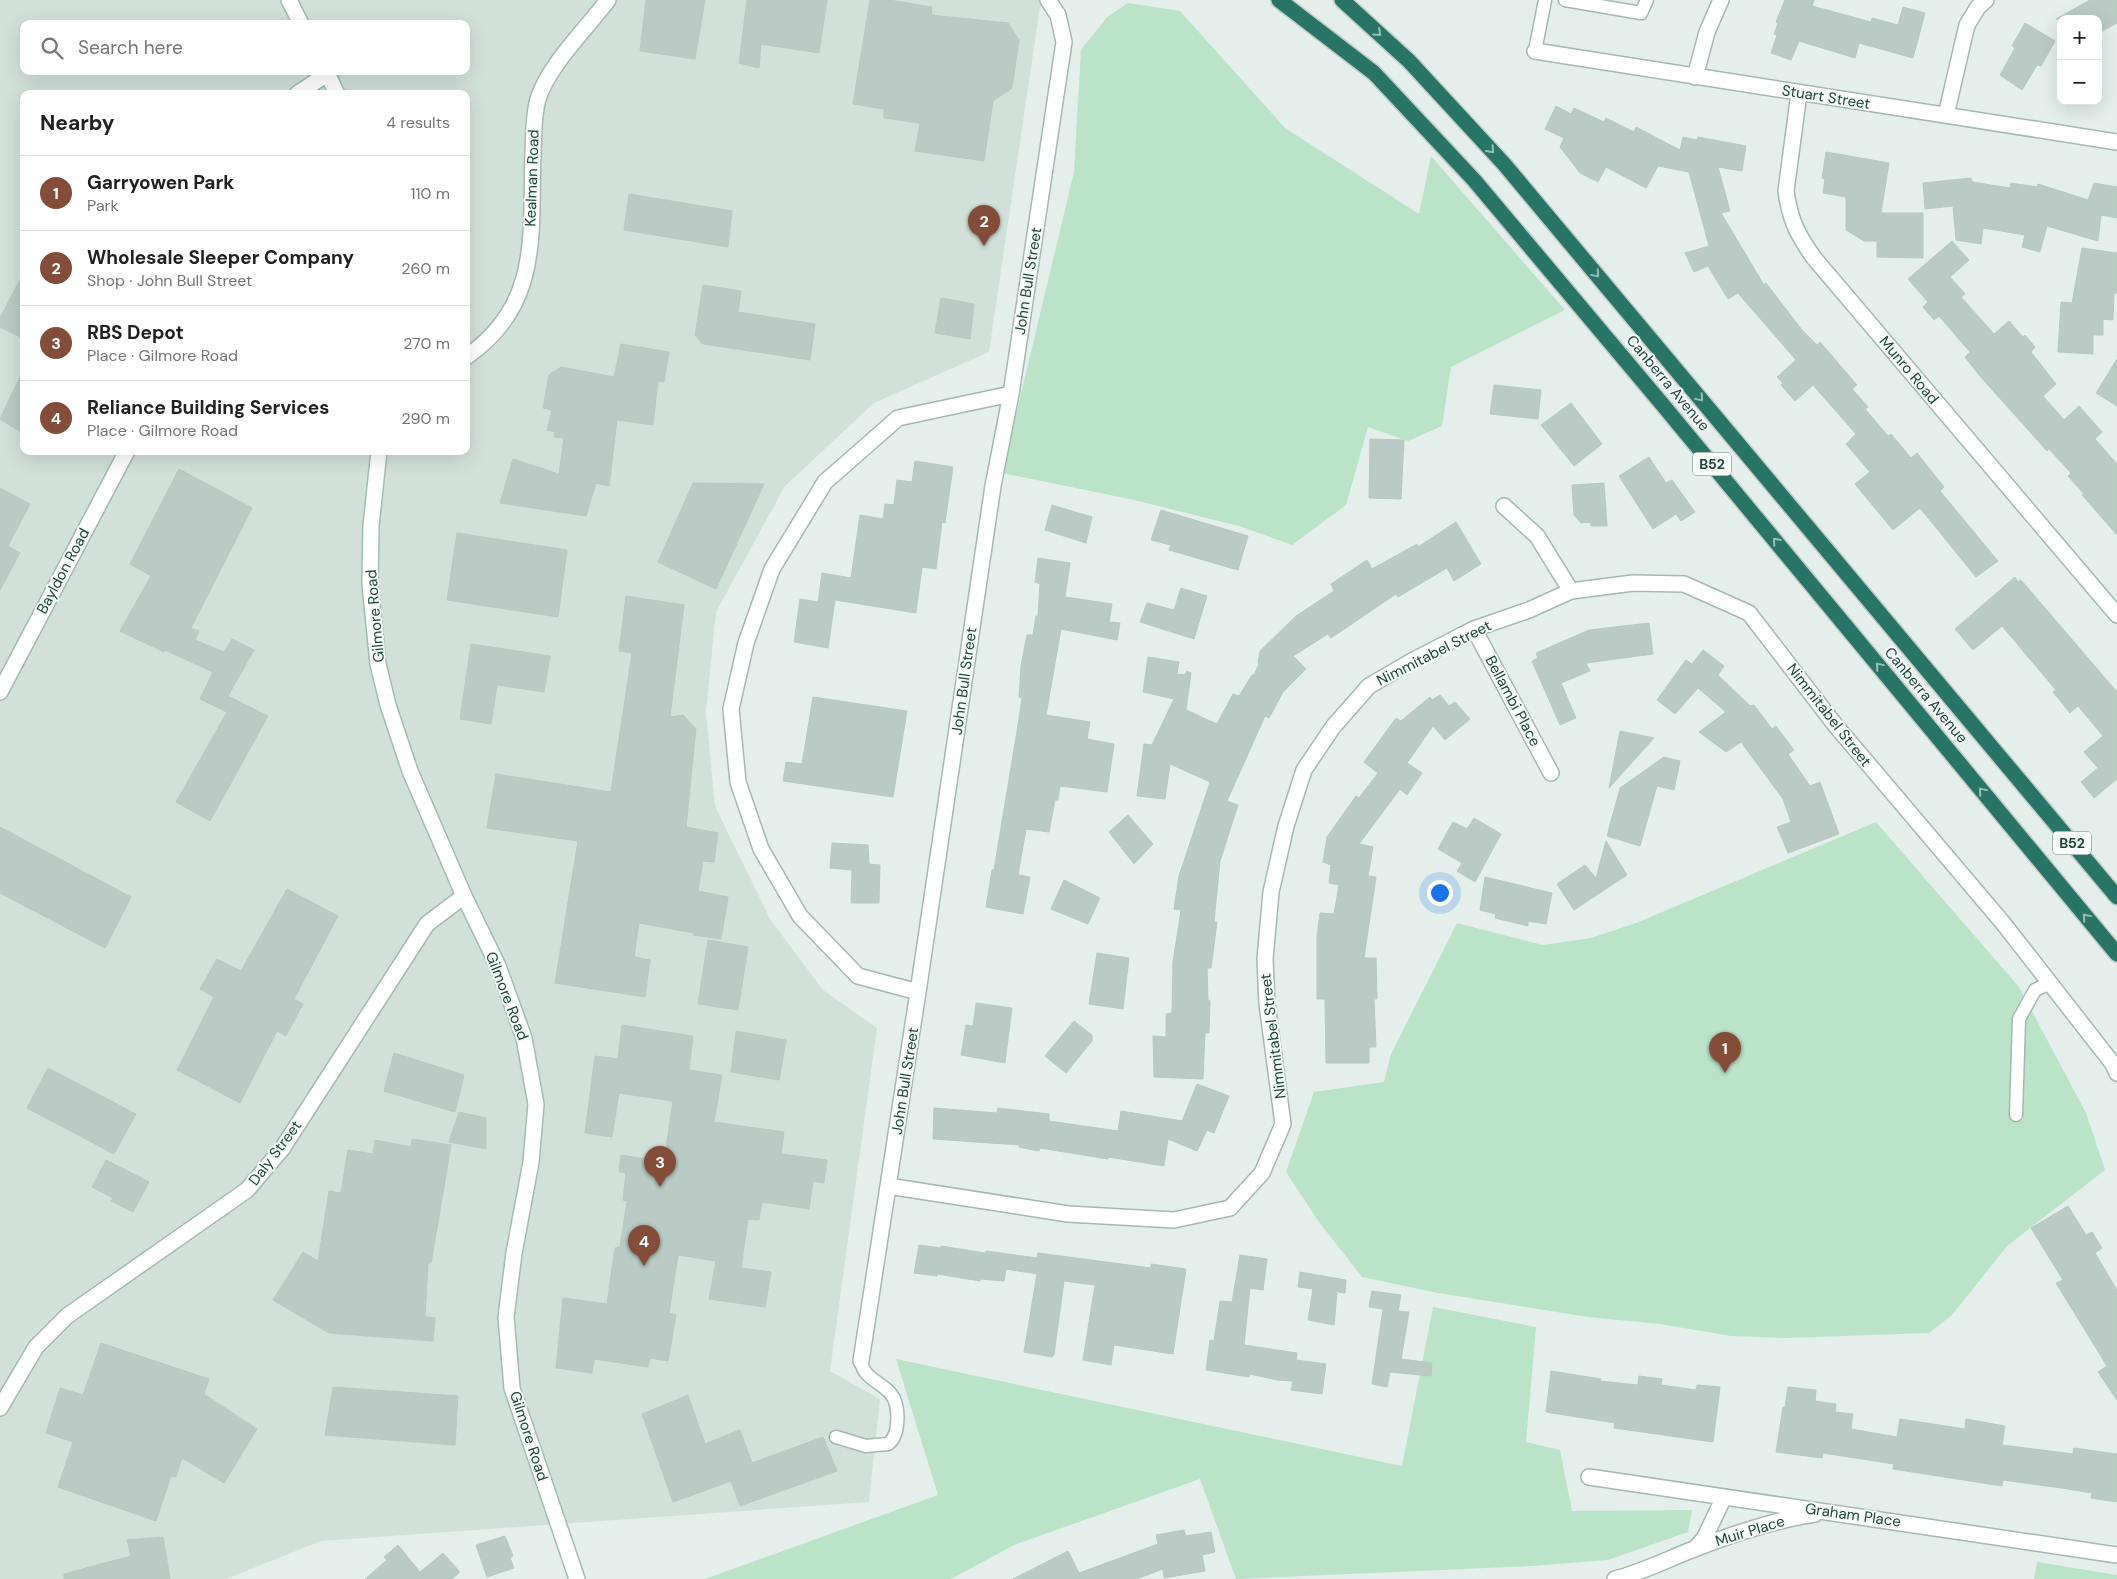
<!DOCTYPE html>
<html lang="en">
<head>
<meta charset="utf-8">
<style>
  body { margin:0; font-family:"DM Sans",sans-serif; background:#f2f2f2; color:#202124 }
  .controls { position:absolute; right:15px; top:15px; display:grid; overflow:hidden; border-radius:10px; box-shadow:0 5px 20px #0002 }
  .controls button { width:45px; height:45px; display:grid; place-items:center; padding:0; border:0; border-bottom:1px solid #e0e0e0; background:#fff; color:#202124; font:25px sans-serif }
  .you { position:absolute; left:1439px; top:892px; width:18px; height:18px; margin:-12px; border:4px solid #fff; border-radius:50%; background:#1a73e8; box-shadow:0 0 0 8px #1a73e833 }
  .badge { display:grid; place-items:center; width:32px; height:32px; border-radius:50%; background:#844d39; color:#fff; font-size:16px; font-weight:700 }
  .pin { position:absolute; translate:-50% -41px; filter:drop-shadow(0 1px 2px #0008) }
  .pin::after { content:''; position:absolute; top:26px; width:18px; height:15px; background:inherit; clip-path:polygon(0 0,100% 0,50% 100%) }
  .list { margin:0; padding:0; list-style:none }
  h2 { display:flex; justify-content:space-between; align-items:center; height:65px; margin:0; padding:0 20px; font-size:21px }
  h2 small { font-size:16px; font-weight:400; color:#757577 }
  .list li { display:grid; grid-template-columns:32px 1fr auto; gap:15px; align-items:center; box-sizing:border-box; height:75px; padding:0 20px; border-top:1px solid #e0e0e0 }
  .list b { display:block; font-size:19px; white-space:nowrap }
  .list p { margin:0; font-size:16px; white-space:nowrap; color:#757577 }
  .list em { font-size:16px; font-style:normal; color:#757577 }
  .icon { flex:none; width:28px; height:28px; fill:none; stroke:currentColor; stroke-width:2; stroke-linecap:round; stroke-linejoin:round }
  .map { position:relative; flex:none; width:2117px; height:1579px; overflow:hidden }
  .search { position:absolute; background:#fff; box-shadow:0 5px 20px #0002; left:20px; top:20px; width:450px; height:55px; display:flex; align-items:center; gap:12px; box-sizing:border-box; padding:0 18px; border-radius:10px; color:#757577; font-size:19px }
  .panel { position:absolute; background:#fff; box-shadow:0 5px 20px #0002; left:20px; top:90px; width:450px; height:365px; border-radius:10px }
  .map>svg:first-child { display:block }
</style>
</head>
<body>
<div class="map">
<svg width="2117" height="1579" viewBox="0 0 2117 1579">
  <rect width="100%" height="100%" fill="#e4efeb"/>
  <!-- built -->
  <path fill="#d2e0da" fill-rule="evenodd" d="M0,0H1041L989,352L874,403L785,486L716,612L706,712L715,806L770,919L823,990L877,1028L830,1371L880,1399L869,1502L321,1541L226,1579H0ZM24,24H466V71H24ZM24,94H466V451H24Z"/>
  <!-- green -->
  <path fill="#bae3c7" d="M1128,3L1180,11L1285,128L1419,214L1431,156L1565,310L1451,367L1442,426L1408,441L1368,427L1346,505L1292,545L1239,526L1134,500L1002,473L1074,172L1081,50L1107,17Z
    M1876,822L2019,987L2086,1113L2105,1170L2007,1246L1952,1315L1929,1333L1786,1338L1731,1336L1660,1324L1588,1317L1438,1293L1362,1277L1319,1222L1286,1172L1314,1092L1384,1082L1391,1054L1457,923L1543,945L1591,938L1636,923Z
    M1433,1307L1536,1327L1526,1442L1560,1450L1572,1511L1692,1510L1688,1532L1608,1560L1531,1566L1236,1579L1200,1479L1014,1545L951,1579H705L938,1495L896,1359L1402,1466Z
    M2037,1562L2117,1575V1579H2034Z"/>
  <!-- building -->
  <path fill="#b9cbc4" stroke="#b5cac2" d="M646,0H705L695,59L640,51Z
    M747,0H827L819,53L761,44L759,68L739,63Z
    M870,0H889L932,7L931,15L1008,23L1019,40L1012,88L993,101L984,161L915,151L920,123L884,118V109L853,104Z
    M1785,0H1814L1812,6L1871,22L1872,18L1898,25L1903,7L1925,13L1913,58L1859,43L1855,58L1799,41L1791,60L1771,53L1777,35L1774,34L1778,23L1776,22Z
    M2090,0H2117V23L2098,33V19H2056Z
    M2025,23L2055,41L2041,66L2037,65L2022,90L2000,75L2015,48L2012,46Z
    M1556,106L1571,114L1574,108L1604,122L1606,118L1634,132L1636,127L1680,150L1683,137L1697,140L1698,137L1746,146L1742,171L1718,167L1730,211L1721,213L1764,285L1766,283L1802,330L1817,345L1820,342L1857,385L1852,389L1868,407L1865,409L1888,436L1891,434L1911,458L1917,453L1944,487L1940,491L1998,561L1976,577L1920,508L1893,530L1855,484L1870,472L1846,444L1856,434L1813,385L1795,401L1781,385L1783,383L1777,377L1796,360L1738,293L1728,299L1708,266L1694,272L1685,253L1709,246L1689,172L1658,166L1646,188L1606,167L1598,182L1580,173L1560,147L1564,138L1545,129Z
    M1826,152L1889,163L1881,213H1923V258L1877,257V241H1864L1846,230V197L1823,193L1825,179L1822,178Z
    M1971,178L1972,182L2010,188L2011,183L2037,187L2038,184L2088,200L2094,183L2117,187V218L2101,215L2098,241L2047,226L2040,252L2022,247L2025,235L1983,228L1981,244L1956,240L1953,206L1925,209L1923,183Z
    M629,194L732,211L728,247L624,230Z
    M1952,241L1969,260L1950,277L1965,294L1961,297L1994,334L2009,321L2023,337L2025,335L2035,347L2031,352L2056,384L2043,396L2064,420L2079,406L2102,432L2095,439L2117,464V535L2082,495L2084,494L2068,476L2071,473L2049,449L2047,451L1979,375L1965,357L1970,352L1939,316L1934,320L1923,307L1928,302L1908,279Z
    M2082,248L2117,253V293H2114L2113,320L2103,319V335H2093V354L2058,352L2061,302L2072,303Z
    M24,272V339L0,327V318Z
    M703,285L741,291L738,312L815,324L810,360L703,344L695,335Z
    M941,298L974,304L970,339L935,333Z
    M621,344L669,352L664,382L658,381L653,425L617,420L609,486L596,483L586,516L500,503L513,459L559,474L564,438L554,437L555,432L547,430L552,410L543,408L549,375L561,367L614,377Z
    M2117,359V406L2096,393Z
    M24,368V434L0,419Z
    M1494,385L1541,390L1538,419L1490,414Z
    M1571,403L1602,444L1574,466L1541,425Z
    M1370,439L1404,440L1401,499L1369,498Z
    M1649,457L1666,483L1672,480L1695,512L1681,521L1676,514L1653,529L1619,476Z
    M915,461L953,467L945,523L942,522L936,569L922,567L916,613L835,600L828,648L794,642L800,599L818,602L822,573L851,578L860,515L883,519L885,504L894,505L897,480L912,482Z
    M179,469L252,508L191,628L199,631L195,640L224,652L232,639L254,650L228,696L268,716L210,821L176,802L227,712L200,699L213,672L165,650L164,652L120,631L151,576L130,564Z
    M693,483L764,484L716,589L658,562Z
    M1604,483L1607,526H1591L1590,522L1581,523L1574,515L1572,485Z
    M0,488L30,504L8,546L20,553L0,590Z
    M1052,505L1092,517L1086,543L1045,530Z
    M1161,510L1248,536L1238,570L1169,550L1171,545L1151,540Z
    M1456,522L1481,564L1454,581L1447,568L1398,597L1396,594L1331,638L1328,634L1293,656L1306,669L1283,692L1269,718L1265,716L1227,801L1238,805L1220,861L1214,922H1217L1211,968H1207L1208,1000L1210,1001L1209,1033H1205L1203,1079L1154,1077L1153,1036L1166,1037V1014L1172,1013L1173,962L1181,910L1174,909L1179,876L1210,782L1170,764L1165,799L1137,796L1144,744L1152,745L1174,699L1143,692L1148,657L1179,662L1177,674L1185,675L1187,671L1191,673L1186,710L1217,724L1233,694L1239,696L1252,675H1254L1259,664L1258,662L1260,651L1296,616L1334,591L1331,584L1367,560L1372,569L1417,544L1418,547Z
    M457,533L567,550L558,617L447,600Z
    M1038,558L1070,563L1065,597L1112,604L1109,622L1120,623L1117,640L1061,629L1046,715L1090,722L1087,739L1114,744L1107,792L1060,786L1058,800H1055L1049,832L1026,829L1018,875L1030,877L1023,914L986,907L992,870H994L1019,719L1022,698L1019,697L1021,666L1027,635H1033L1036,616H1038L1040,584L1035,582Z
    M2015,577L2018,582L2021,580L2117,692V779L2094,798L2081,782L2098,768L2084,752L2103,736L2078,706L2070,713L2053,692L2056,690L2002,626L1973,650L1955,629Z
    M1181,588L1207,596L1194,639L1140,622L1147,603L1174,610Z
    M626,596L684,605L670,717L683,715L696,729L686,827L718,833L714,862L703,861L698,891L728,897L721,939L693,935L694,933L639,923L634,957L650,960L645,997L555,983L578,841L487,828L496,774L611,792L632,653L619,651Z
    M1649,623L1653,654L1586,663L1590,671L1561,683L1576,718L1560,725L1532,661L1538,658L1536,653L1589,630Z
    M471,644L550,656L544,692L497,685L491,724L460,719Z
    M1703,650L1724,666L1718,675L1750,706L1754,705L1772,729L1776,726L1794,750L1788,754L1810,786L1820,782L1839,834L1788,853L1777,827L1791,822L1783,799L1741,742L1726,752L1699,732L1726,712L1698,688L1675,714L1657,700L1686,660L1692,664Z
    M1440,695L1449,706L1455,702L1470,719L1445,740L1433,726L1407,763L1422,773L1407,795L1400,789L1359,844L1373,847L1368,876L1376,877L1364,958H1376L1377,999H1374L1376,1047H1369V1063H1326L1325,999H1317V936L1320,913L1334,914L1339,885L1329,883L1331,865L1323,862L1327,837L1356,796L1359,798L1378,773L1364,762L1396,718L1401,721L1430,697L1432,700Z
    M813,697L907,711L893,797L783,781L786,762L802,764Z
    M1620,731L1654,738L1609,788Z
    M1664,757L1680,761L1674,790L1657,786L1640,846L1607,836L1620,788Z
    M1128,815L1153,844L1134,864L1109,832Z
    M1474,818L1501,834L1475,882L1457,871L1462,863L1438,849L1453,822L1467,829Z
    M0,827L131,897L105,948L0,893Z
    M1606,841L1627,875L1574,910L1557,884L1585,865L1596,878Z
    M832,843L868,845L869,864L880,865L879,903H851L852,870L830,868Z
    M1485,877L1552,893L1546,924L1528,921V926L1495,918L1496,914L1480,910Z
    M1064,880L1100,898L1088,924L1051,909Z
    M287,889L338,916L294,999L303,1004L286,1036L277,1031L240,1103L177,1070L214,997L200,989L217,959L241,971Z
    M708,940L748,947L738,1010L698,1004Z
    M1097,953L1129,958L1123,1009L1089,1004Z
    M976,1003L1012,1008L1005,1063L961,1055L966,1025L973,1026Z
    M1074,1021L1092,1035V1041L1066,1073L1045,1056Z
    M622,1025L693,1036L689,1070L722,1075L714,1122L784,1132L781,1154L827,1160L824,1183L813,1181L809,1209L762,1202L759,1220L748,1219L741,1268L771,1272L765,1307L709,1299L716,1261L678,1255L669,1313L676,1315L668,1361L650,1358L648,1367L594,1359L592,1373L556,1368L563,1298L607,1304L615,1248L620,1247L627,1201L623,1200L626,1173L619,1172L621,1155L664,1162L673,1101L619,1093L612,1137L585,1133L595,1056L618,1059Z
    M736,1031L786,1040L779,1080L731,1072Z
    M394,1053L464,1075L455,1112L384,1091Z
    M48,1068L136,1114L114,1154L27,1108Z
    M1197,1084L1229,1096L1214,1133L1207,1130L1197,1151L1168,1139L1164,1166L1108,1157V1159L1040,1148L1039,1151L1019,1147V1145L933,1139L934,1108L997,1113L998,1108L1049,1114V1121L1118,1131L1121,1111L1182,1121Z
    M459,1112L486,1118V1149L449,1142Z
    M412,1139L451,1145L431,1263H428L425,1317L435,1318L433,1341L329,1333L273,1300L303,1252L318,1261L329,1191L341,1193L348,1150L373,1154L375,1140L411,1147Z
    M106,1160L149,1182L133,1212L111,1201L113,1198L92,1187Z
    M2068,1206L2086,1235L2092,1232L2102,1248L2095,1253L2117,1290V1400L2098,1372L2107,1366L2056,1283L2063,1280L2031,1228Z
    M919,1245L941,1248V1246L985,1253L986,1251L1037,1258L1038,1253L1151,1268V1264L1186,1269L1173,1354L1114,1345L1111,1365L1083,1360L1095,1285L1064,1281L1054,1355L1052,1357L1024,1352L1037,1274L1006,1269L1004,1281L980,1279V1281L937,1274V1276L914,1273Z
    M1240,1255L1267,1259L1263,1290L1250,1288L1244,1345L1297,1353L1296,1360L1326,1364L1322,1394L1291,1390L1293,1381L1277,1380L1250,1374L1249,1377L1206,1370L1210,1340L1214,1341L1220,1301L1232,1302Z
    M1300,1272L1346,1280L1345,1293L1324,1290L1337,1293L1334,1325L1308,1320L1313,1289L1298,1287Z
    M1372,1291L1401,1295L1398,1311L1409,1312L1401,1359L1432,1363L1431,1376L1390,1372L1387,1387L1372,1384L1383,1309L1369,1307Z
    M101,1343L209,1379L204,1394L257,1429L224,1483L182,1458L176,1477L171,1476L156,1521L58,1487L73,1442L46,1433L60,1388L83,1395Z
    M1551,1371L1601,1379L1600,1381L1638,1385L1639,1376L1662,1379L1661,1385L1696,1390L1697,1385L1720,1387L1713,1442L1614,1428L1615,1423L1546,1412Z
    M333,1387L458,1396L455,1445L325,1435Z
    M1788,1387L1816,1390L1815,1401L1836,1404L1835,1412L1853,1414L1851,1429L1897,1437L1900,1419L1965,1429L1966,1419L2005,1426L2002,1445L2073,1454L2074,1448L2117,1454V1502L2091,1498L2092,1493L2068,1489L2003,1480L2002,1486L1893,1469L1894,1464L1823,1453L1822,1458L1776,1452L1783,1407H1785Z
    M688,1395L705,1444L740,1430L752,1463L823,1437L837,1471L740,1506L731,1481L673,1502L642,1414Z
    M1184,1530L1186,1536L1211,1532L1215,1552L1202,1555L1205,1571L1164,1578L1163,1569L1137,1579H1013L1068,1551L1079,1573L1158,1544L1156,1535Z
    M505,1536L513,1556L510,1558L514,1568L487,1577L476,1545Z
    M163,1537L170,1579H64V1574L131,1556L127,1540Z
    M398,1545L420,1572L443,1553L460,1572L452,1579H365L387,1560L384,1557Z"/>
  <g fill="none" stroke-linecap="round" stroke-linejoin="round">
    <!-- lane casing -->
    <g stroke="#a5b8b3" stroke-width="15">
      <path id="lane" d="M1565,0L1641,13L1647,0
        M1535,51L1545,0
        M2016,1115L2019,1019L2035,990L2050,983
        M836,1437L866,1446L888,1444C900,1436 900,1405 891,1394C881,1382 863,1378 861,1361"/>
    </g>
    <!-- street casing -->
    <g stroke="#a5b8b3" stroke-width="18">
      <path id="street" d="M1535,51L2117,142
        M1695,77L1707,32L1721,0
        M1799,93L1786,191C1790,220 1797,234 1814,258L2117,615
        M297,94L327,74
        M1946,115L1967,25L1978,7L1986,0
        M466,357C542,305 530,234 533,152C534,134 533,116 538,99C548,66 587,28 608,0
        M1504,506L1537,536L1571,591
        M1474,629L1551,773
        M0,692L127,451
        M918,992L858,976L800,916L761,849L738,782L731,709L746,643L772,569L825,482L898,418L1011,394
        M888,1186L1068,1214L1174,1220L1230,1208L1262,1173L1283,1124L1267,1004L1265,959L1271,892L1286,826L1304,770L1333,727L1369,686L1412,661L1474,629L1529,610L1571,591L1633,583L1684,584L1749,613L1836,726L2003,923L2113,1064L2117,1073
        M861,1361L918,992L993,486L1011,394L1064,42L1058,15L1048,0
        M0,1408L36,1347L67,1316L247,1190L282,1149L427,924L464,896
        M1589,1477L2117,1555
        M1695,1549L1705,1537L1724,1497
        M1615,1579C1643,1572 1668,1559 1694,1549C1733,1534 1774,1520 1815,1514"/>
    </g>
    <!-- secondary casing -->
    <g stroke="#a1bcb4" stroke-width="18">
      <path id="secondary" d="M289,0L301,24
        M326,71L337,94
        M379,451L371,526L370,584L378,664L388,705L410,771L464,896L498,966L524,1038L536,1104L531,1162L514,1253L506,1317L512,1388L577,1579"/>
    </g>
    <!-- highway casing -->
    <g stroke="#c1cbc8" stroke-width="18">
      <path id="highway" d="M1279,0L1374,73L1474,180L1662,404L2117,954
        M1342,0L1409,61L1504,164L2117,897"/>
    </g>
    <!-- lane -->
    <use href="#lane" stroke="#fff" stroke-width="12"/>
    <!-- street -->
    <use href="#street" stroke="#fff" stroke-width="15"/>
    <!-- secondary -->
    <use href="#secondary" stroke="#fff" stroke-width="15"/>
    <!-- highway -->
    <use href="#highway" stroke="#287467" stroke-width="15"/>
  </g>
  <!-- one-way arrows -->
  <defs><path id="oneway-chevron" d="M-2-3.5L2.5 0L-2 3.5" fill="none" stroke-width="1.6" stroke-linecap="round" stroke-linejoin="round" transform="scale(1.25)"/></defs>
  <g stroke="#99beb7">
    <use href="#oneway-chevron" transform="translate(1378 33) rotate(42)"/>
    <use href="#oneway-chevron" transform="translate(1491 150) rotate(48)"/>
    <use href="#oneway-chevron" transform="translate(1596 274) rotate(50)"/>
    <use href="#oneway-chevron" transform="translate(1700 398) rotate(50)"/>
    <use href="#oneway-chevron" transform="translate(1776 541) rotate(-130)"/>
    <use href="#oneway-chevron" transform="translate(1879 666) rotate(-130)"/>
    <use href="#oneway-chevron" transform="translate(1982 791) rotate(-130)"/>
    <use href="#oneway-chevron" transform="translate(2086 917) rotate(-130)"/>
  </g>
  <g text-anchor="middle" stroke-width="4" stroke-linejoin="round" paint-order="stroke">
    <!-- shield labels -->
    <g fill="#f5fbf8" stroke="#607b74" stroke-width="1">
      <rect x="1693" y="452.5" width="38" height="23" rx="4"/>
      <rect x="2053" y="831.5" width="38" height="23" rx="4"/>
    </g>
    <g font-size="14" font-weight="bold" fill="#20443c">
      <text x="1712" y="469">B52</text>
      <text x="2072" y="848">B52</text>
    </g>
    <!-- street labels -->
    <g font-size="15" fill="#20443c" stroke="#f5fbf8">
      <text transform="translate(1826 97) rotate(9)" y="5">Stuart Street</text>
      <text transform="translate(532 178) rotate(-88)" y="5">Kealman Road</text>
      <text transform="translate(1028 281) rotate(-81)" y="5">John Bull Street</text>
      <text transform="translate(1909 370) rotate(50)" y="5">Munro Road</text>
      <text transform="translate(1668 383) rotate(50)" y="5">Canberra Avenue</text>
      <text transform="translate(63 571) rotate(-62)" y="5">Bayldon Road</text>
      <text transform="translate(375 616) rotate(-95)" y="5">Gilmore Road</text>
      <text transform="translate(1434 653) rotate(-27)" y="5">Nimmitabel Street</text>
      <text transform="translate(964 681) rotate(-82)" y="5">John Bull Street</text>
      <text transform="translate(1926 695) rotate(50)" y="5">Canberra Avenue</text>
      <text transform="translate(1513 701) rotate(62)" y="5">Bellambi Place</text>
      <text transform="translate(1829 715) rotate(52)" y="5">Nimmitabel Street</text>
      <text transform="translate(507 996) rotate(69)" y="5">Gilmore Road</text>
      <text transform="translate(1273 1036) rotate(-97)" y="5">Nimmitabel Street</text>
      <text transform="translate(905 1081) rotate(-81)" y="5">John Bull Street</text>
      <text transform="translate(275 1153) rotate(-53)" y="5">Daly Street</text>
      <text transform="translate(529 1436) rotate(72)" y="5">Gilmore Road</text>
      <text transform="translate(1853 1515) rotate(8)" y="5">Graham Place</text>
      <text transform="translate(1750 1531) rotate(-17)" y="5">Muir Place</text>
    </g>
  </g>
</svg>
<div class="controls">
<button>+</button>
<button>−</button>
</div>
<div class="you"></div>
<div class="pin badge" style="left:1725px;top:1073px">1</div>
<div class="pin badge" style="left:984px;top:246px">2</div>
<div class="pin badge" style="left:660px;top:1187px">3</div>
<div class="pin badge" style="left:644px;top:1266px">4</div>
<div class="search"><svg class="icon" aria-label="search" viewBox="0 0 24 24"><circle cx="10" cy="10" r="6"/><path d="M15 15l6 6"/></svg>Search here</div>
<section class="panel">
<h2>Nearby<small>4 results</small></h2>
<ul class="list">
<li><span class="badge">1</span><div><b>Garryowen Park</b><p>Park</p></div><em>110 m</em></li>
<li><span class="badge">2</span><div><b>Wholesale Sleeper Company</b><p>Shop · John Bull Street</p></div><em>260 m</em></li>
<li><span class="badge">3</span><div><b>RBS Depot</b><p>Place · Gilmore Road</p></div><em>270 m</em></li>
<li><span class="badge">4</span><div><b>Reliance Building Services</b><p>Place · Gilmore Road</p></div><em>290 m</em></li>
</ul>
</section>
</div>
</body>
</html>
